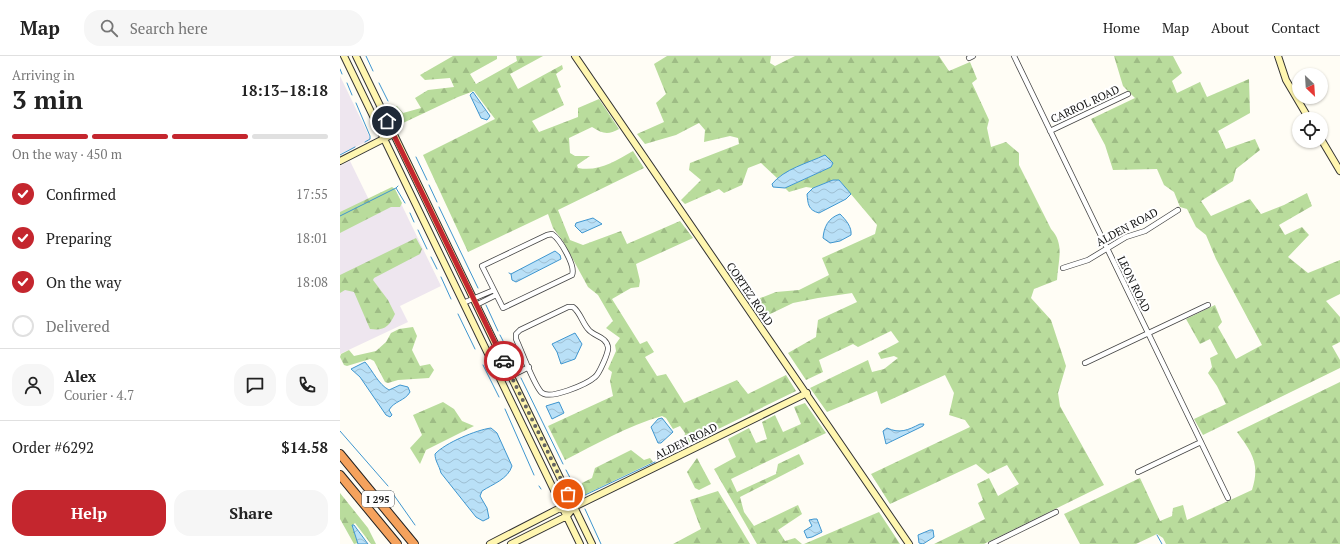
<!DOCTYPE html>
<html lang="en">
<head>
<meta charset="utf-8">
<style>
  body { margin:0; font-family:"PT Serif",serif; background:#f6f6f6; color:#222; height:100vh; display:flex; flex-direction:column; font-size:15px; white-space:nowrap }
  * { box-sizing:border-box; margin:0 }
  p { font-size:13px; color:#767676 }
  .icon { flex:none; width:22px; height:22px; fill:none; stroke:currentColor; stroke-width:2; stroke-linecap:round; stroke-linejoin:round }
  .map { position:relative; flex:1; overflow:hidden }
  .side { display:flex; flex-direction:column; background:#fff; width:340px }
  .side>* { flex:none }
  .needle { width:26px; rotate:155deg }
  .fabs { position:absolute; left:952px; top:12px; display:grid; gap:8px }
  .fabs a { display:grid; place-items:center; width:36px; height:36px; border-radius:50%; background:#fff; box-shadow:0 1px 3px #0004; font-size:20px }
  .pin { position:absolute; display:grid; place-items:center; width:34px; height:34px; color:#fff; margin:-17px; border:2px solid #fff; border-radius:50%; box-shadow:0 1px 4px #0007 }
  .courier { position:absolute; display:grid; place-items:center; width:40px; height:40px; margin:-20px; border:3px solid #c4262e; border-radius:50%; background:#fff; color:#222; box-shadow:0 1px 5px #0007 }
  .overview em { font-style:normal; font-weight:600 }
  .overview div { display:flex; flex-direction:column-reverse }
  .overview { display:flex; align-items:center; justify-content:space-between; height:68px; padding:0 12px }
  h1 { font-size:26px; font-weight:600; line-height:30px }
  .bar { display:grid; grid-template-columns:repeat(4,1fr); gap:6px 4px; align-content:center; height:48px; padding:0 12px }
  .bar i { height:5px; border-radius:3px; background:#e0e0e0 }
  .bar .on { background:#c4262e }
  .bar p { grid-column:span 4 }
  .line { display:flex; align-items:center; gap:10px; padding:0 12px; border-top:1px solid #e0e0e0 }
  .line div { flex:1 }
  .round { display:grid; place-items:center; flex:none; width:42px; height:42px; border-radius:16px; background:#f6f6f6 }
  ol { padding:0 12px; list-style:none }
  li { display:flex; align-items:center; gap:12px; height:44px }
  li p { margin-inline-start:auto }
  li .icon { padding:4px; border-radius:50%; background:#c4262e; color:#fff; stroke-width:4 }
  li:last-child { color:#767676 }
  li i { width:22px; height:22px; border:2px solid #e0e0e0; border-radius:50% }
  .action { display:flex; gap:8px; margin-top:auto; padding:8px 12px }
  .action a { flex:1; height:46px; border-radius:16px; background:#c4262e; color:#fff; font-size:16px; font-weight:600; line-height:46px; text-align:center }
  .action a+a { background:#f6f6f6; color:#222 }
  header { display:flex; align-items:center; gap:24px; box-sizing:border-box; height:56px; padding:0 20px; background:#fff; border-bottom:1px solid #e0e0e0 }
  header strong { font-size:19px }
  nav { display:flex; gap:22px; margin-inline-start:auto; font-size:14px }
  .search { width:280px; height:36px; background:#f6f6f6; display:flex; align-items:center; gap:10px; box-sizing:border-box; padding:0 14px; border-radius:16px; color:#767676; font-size:15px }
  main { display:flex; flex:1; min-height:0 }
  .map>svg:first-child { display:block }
  .industrial { fill:#eee6ef }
  .forest { fill:url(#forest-firs) }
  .water { fill:url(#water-waves); stroke:#3f96cf }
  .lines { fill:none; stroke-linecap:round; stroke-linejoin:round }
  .stream { stroke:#3f96cf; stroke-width:1 }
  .street-casing { stroke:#444; stroke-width:6 }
  .secondary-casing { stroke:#333; stroke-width:8 }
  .highway-casing { stroke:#222; stroke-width:10 }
  .street { stroke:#fff; stroke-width:4.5 }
  .secondary { stroke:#fff6b0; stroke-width:6 }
  .highway { stroke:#f5a25d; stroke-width:8 }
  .done { stroke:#646461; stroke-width:4; stroke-dasharray:0 7.2 }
  .route { stroke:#c4262e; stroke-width:5 }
  .labels { text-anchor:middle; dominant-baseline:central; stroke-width:4; stroke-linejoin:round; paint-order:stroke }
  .shield { fill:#fff; stroke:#585858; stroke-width:1 }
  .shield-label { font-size:10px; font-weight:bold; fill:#111 }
  .street-label { font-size:11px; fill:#111; stroke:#fff }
</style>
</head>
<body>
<header>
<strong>Map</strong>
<div class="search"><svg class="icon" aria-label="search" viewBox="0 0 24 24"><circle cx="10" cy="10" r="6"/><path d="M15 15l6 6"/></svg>Search here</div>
<nav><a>Home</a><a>Map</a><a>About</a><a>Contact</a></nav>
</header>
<main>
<section class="side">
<div class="overview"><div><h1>3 min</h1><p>Arriving in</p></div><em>18:13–18:18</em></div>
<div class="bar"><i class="on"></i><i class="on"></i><i class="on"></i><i></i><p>On the way · 450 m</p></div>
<ol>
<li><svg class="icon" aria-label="check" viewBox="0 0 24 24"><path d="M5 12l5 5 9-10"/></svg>Confirmed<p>17:55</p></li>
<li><svg class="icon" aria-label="check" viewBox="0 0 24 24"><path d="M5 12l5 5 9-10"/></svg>Preparing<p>18:01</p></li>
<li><svg class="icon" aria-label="check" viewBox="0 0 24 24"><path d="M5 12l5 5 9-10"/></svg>On the way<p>18:08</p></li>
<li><i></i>Delivered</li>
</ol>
<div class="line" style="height:72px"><a class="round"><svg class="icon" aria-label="person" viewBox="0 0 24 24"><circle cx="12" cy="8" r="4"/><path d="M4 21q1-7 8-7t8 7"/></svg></a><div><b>Alex</b><p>Courier · 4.7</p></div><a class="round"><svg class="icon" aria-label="chat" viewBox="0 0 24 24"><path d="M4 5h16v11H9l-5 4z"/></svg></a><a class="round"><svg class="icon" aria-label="phone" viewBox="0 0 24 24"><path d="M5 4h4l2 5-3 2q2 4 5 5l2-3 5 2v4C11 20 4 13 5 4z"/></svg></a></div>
<div class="line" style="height:52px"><div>Order #6292</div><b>$14.58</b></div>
<div class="action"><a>Help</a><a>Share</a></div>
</section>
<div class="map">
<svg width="1000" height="488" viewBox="0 0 1000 488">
  <defs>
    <pattern id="forest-firs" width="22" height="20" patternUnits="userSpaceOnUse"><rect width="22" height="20" fill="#b9dc9c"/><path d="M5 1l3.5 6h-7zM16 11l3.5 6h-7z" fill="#9ebc85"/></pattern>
    <pattern id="water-waves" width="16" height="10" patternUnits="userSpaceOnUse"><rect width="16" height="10" fill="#b9e0f7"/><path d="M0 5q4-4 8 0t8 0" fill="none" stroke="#9ebfd3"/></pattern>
  </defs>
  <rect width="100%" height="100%" fill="#fffdf5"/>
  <!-- industrial -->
  <path class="industrial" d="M0,20L31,84L0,98Z
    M10,105L29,144L54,133L101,230L60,250L68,266L0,298V110Z"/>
  <!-- forest -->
  <path class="forest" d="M113,0H157V3L130,18L136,28L177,5L176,0H203L170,18L178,33L222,9L223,13L216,18L221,31L217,33L224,49L192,65L199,76L238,61V52L259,43L279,73C268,79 263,78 252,71L229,82L230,97L235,100H250L237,109L238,112C259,116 275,105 293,95L304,112L218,154L230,184L243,189L281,175L287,188L340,165L353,182L296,208L300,225L299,231L291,232L272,243L300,288L307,285L314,296L305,301L317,320L326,318L344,347L397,324L408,338L446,319L456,335L323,400L321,399L323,394L344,383L345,377L340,370L333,373L326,362L322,360C288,370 256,388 225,404L208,370L273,340L270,325L272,316L268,313L276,295L275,289L280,282L266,272L273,265L258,239L248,231L223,185L213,172L208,158L128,196L83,99L155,63L134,35L118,41L63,67L55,51L57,50L63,57L81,52L75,42L88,34L114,31L110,22L85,24L80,19Z
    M327,0H431L430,7L435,10L455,0H599L609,15L630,6L637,23L632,27L649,64L647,72L651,91L666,86L679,97V109L711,173C725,188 718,205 717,224L694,233L691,242L711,264L726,310L718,337L720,350L764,429L644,488H594L645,463L638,447L643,444L637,428L649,422L658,440L679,428L667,409L648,418L636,408L550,448L531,418L630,371L625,364L609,359L614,337L605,319L541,348L537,335L487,356L470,332L528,304L532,316L544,313L558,302L554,300L541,303L538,297L559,286L551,275L518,291L513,288L479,304L483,316L466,324L448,297L476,281L478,264L517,246L512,237L478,242L453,247L422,262L410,246L436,236L459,234L489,219L482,202L535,178L537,169L499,124H493L473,132L466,131L449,136L445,132L491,111L445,117L437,122L421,107L408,112L402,129L384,137L379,133L345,148L341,144L361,124L349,114L350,107L399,88L398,82L390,80L364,86L365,74L359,67L336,79L305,88L297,78L324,66L316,47L326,38L314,8Z
    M774,0H833L842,17L832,25L837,37L860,26L867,41L909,23L910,57L878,75L886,93L915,83L920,94L896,113L893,125L861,145L871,160L910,143L921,158L944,149L967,137L972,150L939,169L945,179L962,171L969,179L948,201L968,217L1000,204V238L986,245L1000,261V286L992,290L1000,304V312L863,379L854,363L886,348L877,330L868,317L872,311L870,302L878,298L870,283L860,288L846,263L875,249L882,266L878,271L896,303L922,289L876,203L866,179L856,171L847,153L840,151L834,136L824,129L817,113L773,114L765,89L751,63L795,42L783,30Z
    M52,131L55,133L62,147L60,151H51L0,177V156Z
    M76,182L82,193L80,198L34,222L33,224L48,244L55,258C49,271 44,275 30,273L14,236L5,234L0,237V219Z
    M73,271L77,280L72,294L80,310L90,308L94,314L89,322L58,324L48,327L45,326L34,305L30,303L7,310L4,309L0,301L1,298L9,294L14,300L36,295L46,286L51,277L59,273Z
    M1000,326V488H826L823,482L817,478L796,488H740L724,458L800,422L820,465L832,460L833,452L843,449L847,464L912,434C920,408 913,398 897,376Z
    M103,346L114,353L122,365L134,370L86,394L80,408L70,392L82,379L73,359Z
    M465,347L486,377L391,423L397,436L436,418L438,408L459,398L464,408L400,441L404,456L414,470L458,449L462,458L438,474L445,485L455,482L462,488H417L374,413L396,401L388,383L409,372L416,387L427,383L422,366L435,359L443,376L461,368L454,351Z
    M291,394L304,404L310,402L313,406L246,438H243L242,427L252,422L255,412Z
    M357,402L371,428L359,434L355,432L347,416Z
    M378,435L410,488H333L361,473L350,444Z
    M0,437L28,472L36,488H31L15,467L12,470L18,487L14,488L0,463Z
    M539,456L560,488H464Z"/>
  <!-- water -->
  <path class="water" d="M133,36L150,60L147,64L141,62L130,39Z
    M485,99L493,107L491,111L445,132L433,131L432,128C444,113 468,107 485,99Z
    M493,124H499L511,138L506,143L479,157C468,154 468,148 467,138L473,132Z
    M500,158C506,164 512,171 511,179L500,185L490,187L483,182C484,171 488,162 500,158Z
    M253,162L262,168L242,177L235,170L236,167Z
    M215,195L220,199L221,203L176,226L172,224L171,218Z
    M235,277L242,288L235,303L221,308L217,296L212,288Z
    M25,306C33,315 38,328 49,334L60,329L68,331L70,336C65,345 54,345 49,354L52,359L50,361L46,359L20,321L11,313Z
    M219,346L224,357L212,363L206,350Z
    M322,362L333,376L321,387H318L311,371L318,363Z
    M580,368H584L583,370L546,388L543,375L547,372C560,378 568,374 580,368Z
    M151,372L157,377L172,410C168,423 153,428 142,435L140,440L147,452L149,462L143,465L136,461L101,417C99,409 95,405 95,398C105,387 136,374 151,372Z
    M474,463H477L482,476L472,481L467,482L464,475L472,470L469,464Z
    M12,469H14L28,488H18Z
    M590,474H593L594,481L583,488L579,487L578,479Z"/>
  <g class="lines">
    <!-- stream -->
    <path class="stream" d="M26,0L33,15
      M0,13L2,18
      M7,27L12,39
      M39,27L48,45
      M16,47L30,80V83L25,86
      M50,50L58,65
      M0,99L15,91
      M76,101L87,124
      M89,129L97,146
      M58,130L56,132L65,147
      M99,151L138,232
      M70,157L74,166
      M0,160L56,132
      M78,174L87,193
      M91,201L97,213
      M169,217L171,218
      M101,221L111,243
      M146,249L158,275
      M118,258L135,293
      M160,279L176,310
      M143,309L159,341
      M181,322L223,408
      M165,353L194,419
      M0,375L48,430
      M226,414L240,441
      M199,430L201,433
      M51,435L75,469
      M240,440H243L315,406
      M245,453L261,488
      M817,479L822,488"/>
    <!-- street casing -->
    <g class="street-casing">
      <path id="street" d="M674,0L888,442
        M629,2L633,0
        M710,75L788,38
        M212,178C220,183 236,210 232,219L163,252L142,210L207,179Z
        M723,212L748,204L786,181L805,175L838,154
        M123,247L154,234
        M136,249L156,239
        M228,251H233C240,256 242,266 248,273C254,281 266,280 268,291C269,296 259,318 255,321C247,328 209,345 201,336C193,327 182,296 176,283V278L180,274Z
        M745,307L868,249
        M171,320L189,311
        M798,416L861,386
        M651,488L716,456"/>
    </g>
    <!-- secondary casing -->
    <g class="secondary-casing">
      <path id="secondary" d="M4,0L240,488
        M16,0L252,488
        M235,0L569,488
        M938,0L946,24L969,63
        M981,83L1000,115
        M0,105L53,78
        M150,488L222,451H234
        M171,488L227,460L234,451L467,337"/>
    </g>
    <!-- highway casing -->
    <g class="highway-casing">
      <path id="highway" d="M0,398L74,488
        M0,419L57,488"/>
    </g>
    <!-- street -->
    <use href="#street" class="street"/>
    <!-- secondary -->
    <use href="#secondary" class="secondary"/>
    <!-- highway -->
    <use href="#highway" class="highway"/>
  </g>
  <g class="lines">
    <!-- done -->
    <path class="done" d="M164,305L228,438"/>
    <!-- route -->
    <path class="route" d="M47,65L164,305"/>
  </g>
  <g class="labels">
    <!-- shield labels -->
    <rect class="shield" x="22" y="435" width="32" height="16" rx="3"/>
    <g class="shield-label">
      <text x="38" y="443">I 295</text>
    </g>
    <!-- street labels -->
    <g class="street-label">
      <text transform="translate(745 48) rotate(-25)">CARROL ROAD</text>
      <text transform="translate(787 171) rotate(-28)">ALDEN ROAD</text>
      <text transform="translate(794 228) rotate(64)">LEON ROAD</text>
      <text transform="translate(410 238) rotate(56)">CORTEZ ROAD</text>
      <text transform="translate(346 385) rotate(-26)">ALDEN ROAD</text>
    </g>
  </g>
</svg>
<div class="fabs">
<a><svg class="needle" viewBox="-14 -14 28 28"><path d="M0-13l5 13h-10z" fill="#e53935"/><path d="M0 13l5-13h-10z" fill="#767676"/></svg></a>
<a><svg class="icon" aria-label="locate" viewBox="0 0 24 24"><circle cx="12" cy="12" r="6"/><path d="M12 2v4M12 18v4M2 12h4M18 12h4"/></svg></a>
</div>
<div class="pin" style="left:228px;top:438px;background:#ea580c"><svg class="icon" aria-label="bag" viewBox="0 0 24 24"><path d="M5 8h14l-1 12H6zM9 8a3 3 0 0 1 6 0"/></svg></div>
<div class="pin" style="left:47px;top:65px;background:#1f2937"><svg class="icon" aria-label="home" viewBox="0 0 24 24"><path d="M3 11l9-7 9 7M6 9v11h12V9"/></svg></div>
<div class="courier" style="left:164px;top:305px"><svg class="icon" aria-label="car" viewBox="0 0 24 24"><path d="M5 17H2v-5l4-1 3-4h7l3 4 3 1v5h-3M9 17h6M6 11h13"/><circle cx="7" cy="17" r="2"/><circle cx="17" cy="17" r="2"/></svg></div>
</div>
</main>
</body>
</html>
